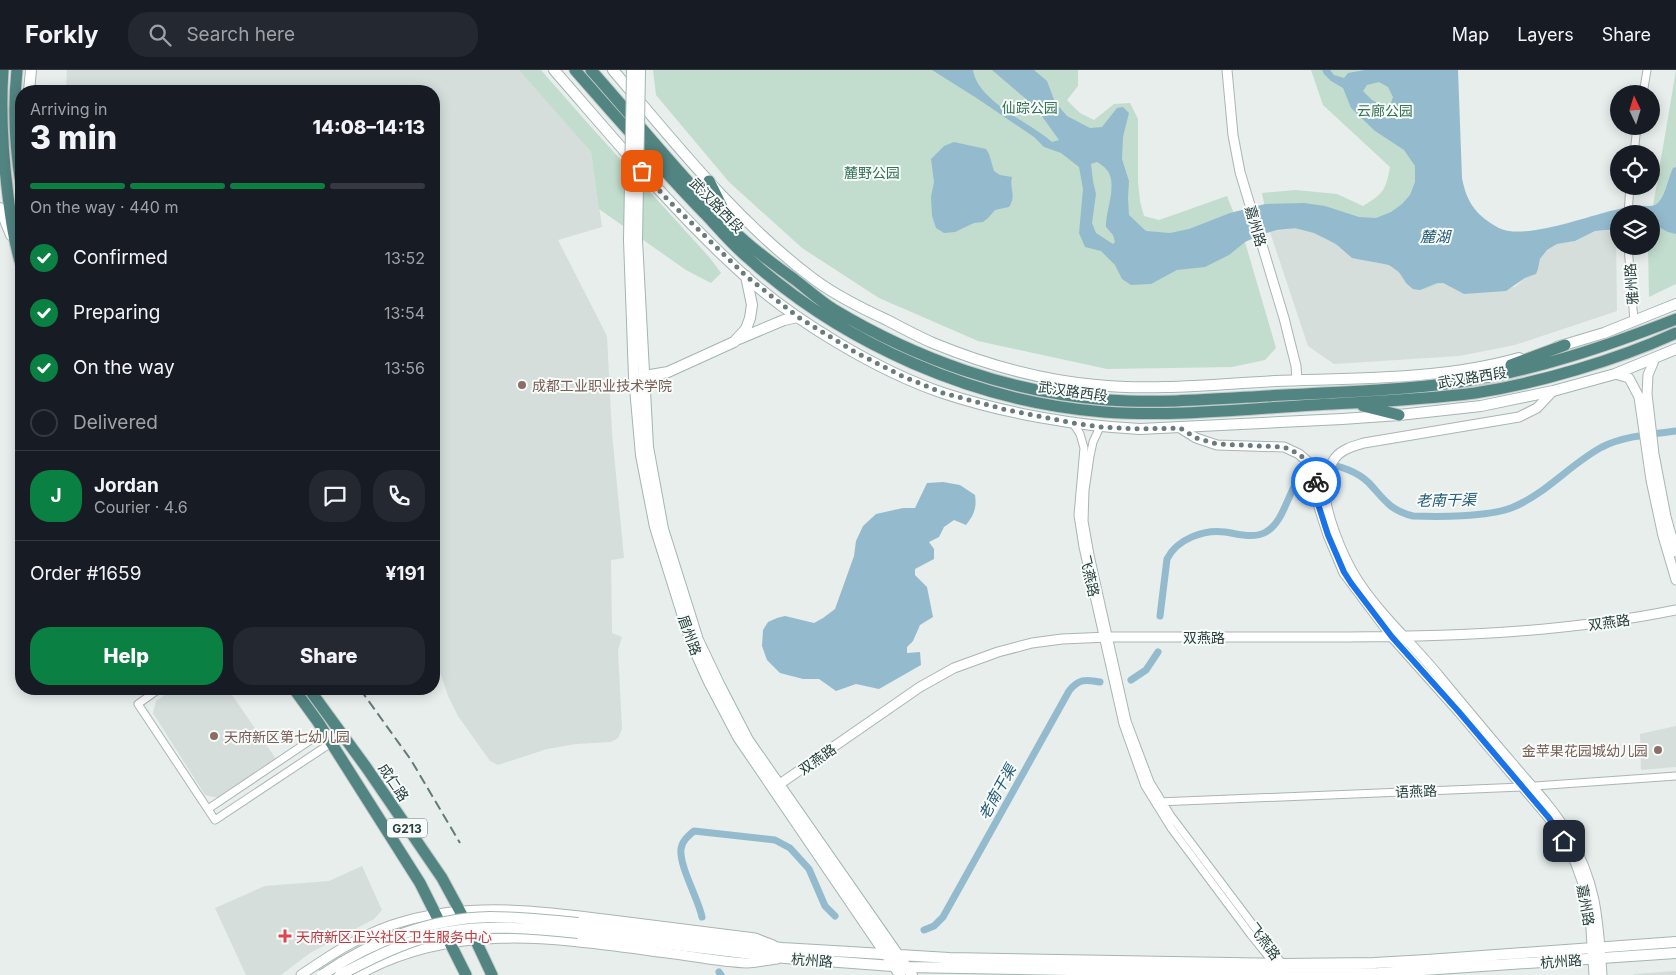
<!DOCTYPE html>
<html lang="en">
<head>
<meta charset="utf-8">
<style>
  body { margin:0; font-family:Inter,"Noto Sans SC",sans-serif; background:#242831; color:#f1f3f6; height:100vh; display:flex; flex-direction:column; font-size:19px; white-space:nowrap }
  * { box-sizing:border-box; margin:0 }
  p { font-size:16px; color:#9ea1a6 }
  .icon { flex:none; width:28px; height:28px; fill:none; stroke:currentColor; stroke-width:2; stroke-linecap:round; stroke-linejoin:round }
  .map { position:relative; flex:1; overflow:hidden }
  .drawer { position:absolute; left:15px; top:15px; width:425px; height:610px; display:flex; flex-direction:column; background:#171b24; border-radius:20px; box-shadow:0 2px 12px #0003 }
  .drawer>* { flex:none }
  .needle { width:32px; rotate:356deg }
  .fabs { position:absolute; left:1610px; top:15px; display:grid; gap:10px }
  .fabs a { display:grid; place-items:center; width:50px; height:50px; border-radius:50%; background:#171b24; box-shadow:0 2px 12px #0003; font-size:25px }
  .pin { position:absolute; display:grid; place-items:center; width:42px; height:42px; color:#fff; margin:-21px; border-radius:10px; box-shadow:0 2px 8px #0006 }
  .courier { position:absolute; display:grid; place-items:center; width:50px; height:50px; margin:-25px; border:4px solid #1a73e8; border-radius:50%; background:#fff; color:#222; box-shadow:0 1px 6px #0007 }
  .summary em { font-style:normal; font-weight:800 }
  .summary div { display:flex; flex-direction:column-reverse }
  .summary { display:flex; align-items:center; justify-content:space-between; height:85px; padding:0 15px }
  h1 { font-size:32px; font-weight:800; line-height:38px }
  .bar { display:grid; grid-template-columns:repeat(4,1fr); gap:8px 5px; align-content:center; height:60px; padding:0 15px }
  .bar i { height:6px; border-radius:4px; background:#363941 }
  .bar .active { background:#0b8043 }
  .bar p { grid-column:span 4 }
  .line { display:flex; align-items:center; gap:12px; padding:0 15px; border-top:1px solid #363941 }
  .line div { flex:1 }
  .round { display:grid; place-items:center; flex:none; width:52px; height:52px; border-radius:20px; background:#242831 }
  ol { padding:0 15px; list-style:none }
  li { display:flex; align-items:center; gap:15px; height:55px }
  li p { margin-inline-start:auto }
  li .icon { padding:5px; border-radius:50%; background:#0b8043; color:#fff; stroke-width:4 }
  li:last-child { color:#9ea1a6 }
  li i { width:28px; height:28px; border:2px solid #363941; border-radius:50% }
  .action { display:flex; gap:10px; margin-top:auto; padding:10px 15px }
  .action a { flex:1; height:58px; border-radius:20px; background:#0b8043; color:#fff; font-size:20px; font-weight:800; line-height:58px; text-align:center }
  .action a+a { background:#242831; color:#f1f3f6 }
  header { display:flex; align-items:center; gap:30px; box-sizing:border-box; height:70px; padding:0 25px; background:#171b24; border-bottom:1px solid #363941 }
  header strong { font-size:24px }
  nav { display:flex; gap:28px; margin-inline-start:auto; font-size:18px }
  .search { width:350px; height:45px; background:#242831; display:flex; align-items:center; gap:12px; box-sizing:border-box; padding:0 18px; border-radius:20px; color:#9ea1a6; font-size:19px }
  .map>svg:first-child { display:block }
  .built { fill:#d5dedb }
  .green { fill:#c2ddce }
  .water { fill:#94bbcd; fill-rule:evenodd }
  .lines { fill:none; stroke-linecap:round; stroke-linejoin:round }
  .canal { stroke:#94bbcd; stroke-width:7 }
  .minor-casing { stroke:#aab6b4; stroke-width:9 }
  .tertiary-casing { stroke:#aab6b4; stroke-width:11 }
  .secondary-casing { stroke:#a3b6b2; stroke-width:12 }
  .trunk-casing { stroke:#c3c9c8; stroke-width:13 }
  .minor { stroke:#fff; stroke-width:7 }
  .tertiary { stroke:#fff; stroke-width:9 }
  .secondary { stroke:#fff; stroke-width:10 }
  .trunk { stroke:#528481; stroke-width:11 }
  .rail { stroke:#627a78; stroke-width:2; stroke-dasharray:10 5; stroke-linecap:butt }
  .secondary-bridge-casing { stroke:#a3b6b2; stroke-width:12; stroke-linecap:butt }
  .secondary-bridge { stroke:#fff; stroke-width:10 }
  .done { stroke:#6a7c7a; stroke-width:5; stroke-dasharray:0 9 }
  .route { stroke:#1a73e8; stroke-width:6 }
  .education-dot { fill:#8d6e63; stroke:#f7fbf9; stroke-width:2 }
  .health-dot { fill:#e0444e; stroke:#f7fbf9; stroke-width:2 }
  .labels { text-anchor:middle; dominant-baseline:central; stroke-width:4; stroke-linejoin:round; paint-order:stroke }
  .shield { fill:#f7fbf9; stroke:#657775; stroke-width:1 }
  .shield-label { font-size:12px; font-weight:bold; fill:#273f3c }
  .park-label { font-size:14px; fill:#347356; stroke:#f7fbf9 }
  .street-label { font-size:14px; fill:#273f3c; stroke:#f7fbf9 }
  .education-label { font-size:14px; fill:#785e54; stroke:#f7fbf9; text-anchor:start }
  .health-label { font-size:14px; fill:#be3a42; stroke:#f7fbf9; text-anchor:start }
  .water-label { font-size:15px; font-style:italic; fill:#255c77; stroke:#f7fbf9 }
</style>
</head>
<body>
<header>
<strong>Forkly</strong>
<div class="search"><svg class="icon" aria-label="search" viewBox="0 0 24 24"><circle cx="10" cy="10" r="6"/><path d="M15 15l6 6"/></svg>Search here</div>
<nav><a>Map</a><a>Layers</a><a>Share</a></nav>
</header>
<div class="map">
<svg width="1676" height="905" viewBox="0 0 1676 905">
  <rect width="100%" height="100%" fill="#e7eeec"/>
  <!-- built -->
  <path class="built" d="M67,0H520L591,82L602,157L558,170L607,266L612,363L624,488L611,490L612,563L622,567L618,580L622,659L618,668L611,672L576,674L547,679L498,695L490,691L458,646L448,626L440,602L434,578V21H66Z
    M1295,158L1314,163L1336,174L1352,188L1389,195L1399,202L1406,213L1420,220L1437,213H1443L1464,224L1515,217L1525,208L1535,204L1538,199L1540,189L1547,180L1557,174L1575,171L1595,161L1616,160L1617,241L1515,275L1459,286L1334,294L1308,276L1270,162Z
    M174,619H228L276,689L219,728L205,725L153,643L156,631Z
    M1676,656V697L1641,700L1640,664Z
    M362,796L382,840L374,849L310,883L281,905H246L215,838L265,816L329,811Z
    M1676,901V905H1633L1634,904Z"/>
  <!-- green -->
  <path class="green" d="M519,0H541L592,58L710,188L721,203L711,213L686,200L599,139L591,82Z
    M653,0H1078V16L1067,30L1080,43L1094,50L1114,34L1130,33L1138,49V111L1140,131L1144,146L1159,150L1227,126L1245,172L1276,278L1265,290L1232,297L1107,299L978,271L879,228L802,178L729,112L656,25Z
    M1311,0H1426L1443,213C1434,214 1423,223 1413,219C1405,215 1402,203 1392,197C1381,190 1360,192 1351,187C1346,184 1342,178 1336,175C1317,161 1293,155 1270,162L1262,123L1296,120L1337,124L1363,136C1383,124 1386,120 1390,97L1323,35Z
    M1676,0V214L1649,227L1648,176H1651V148Z"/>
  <!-- water -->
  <path class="water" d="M932,0H973C978,32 1030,52 1052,72L1059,70L1041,45L1026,29L992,0H1034L1047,11L1055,32L1067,46L1090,58L1102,57L1117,38L1123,37L1129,43L1123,67L1122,89L1129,111L1128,128L1129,145L1146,161L1170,163L1189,159L1230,143L1265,134L1304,133L1325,136L1359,147L1376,148L1391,142L1402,134L1410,125L1415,112V96L1404,80L1375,61L1351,38L1343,18L1331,11L1324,4L1322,0H1330L1334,5L1344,8L1348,3L1365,0H1458L1462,108C1466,128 1472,140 1489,152C1495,156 1501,160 1509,161C1535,165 1584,148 1610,141C1617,140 1625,137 1632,136C1639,135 1649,137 1655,135C1665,130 1668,108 1673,98L1676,97V164L1668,162L1651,153V144H1619V159L1595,161L1575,171L1557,174L1547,180L1540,189L1538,199L1536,204L1525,208L1506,221L1464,224L1443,213H1437L1420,220L1413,219L1406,213L1399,202L1389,195L1352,188L1336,174L1314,163L1295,158L1277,160L1263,164L1245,172L1229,185L1205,197L1177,200L1151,214L1131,215L1122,209L1115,195L1101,181L1085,177L1079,163L1083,119L1079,97L1061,83L1044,77L1034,67L978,29ZM1379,12L1388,17L1393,27L1390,36L1387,38L1372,30L1363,21L1367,15ZM1097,92C1100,94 1104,96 1106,99C1119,113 1105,141 1106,157L1113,165L1115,172L1113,174L1096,163L1092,153L1096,124L1093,111L1091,94Z
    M954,72L986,79L989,84L994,101L1000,105L1012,107C1009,120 1017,124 1009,137L995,140L988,148L983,152L974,153L955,162L944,163L936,158L932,146L931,127L934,112L931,89L944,76Z
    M943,412L960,415L975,425C977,438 974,445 966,455L954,450L944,457L939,467L929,472L934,479V489L915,499V505L927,517L933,547L920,555L913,571L907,577V583L920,582L921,595L879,619L856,614L836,621L819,609H803L780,603L767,590L762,576L763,560L768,552L777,548L785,546L814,553L823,548L835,539L854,486L856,471L863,456L876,444L903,438H915L927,413Z"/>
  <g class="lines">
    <!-- canal -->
    <path class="canal" d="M1160,546L1167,489C1177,469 1204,459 1225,462C1239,464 1253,469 1266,462C1292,447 1289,392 1324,394C1339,395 1358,402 1369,413C1384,429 1389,440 1413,446C1438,447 1487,447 1511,438C1545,425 1570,394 1602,377C1624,366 1652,364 1676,361
      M1131,610L1146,600L1158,582
      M702,847C698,828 679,796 681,779C682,771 688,766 694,761L775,770L790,778L809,799L825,836L835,846
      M924,860L934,856L943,847L1069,621C1078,609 1086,609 1100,612
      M719,902L721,905"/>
    <!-- minor casing -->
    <g class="minor-casing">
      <path id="minor" d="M1643,24L1647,0
        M1634,84L1637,56
        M1628,144L1630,116
        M1628,176L1634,251
        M1073,353L1080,364L1084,378L1078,445L1083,477L1123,654L1145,716L1171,758L1251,865L1276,896
        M1100,357L1093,372L1090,386L1085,420L1084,451L1090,485L1127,651L1150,712L1171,746L1284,896
        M159,619L138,634L215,750L331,673
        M1158,732L1522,717L1676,706
        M208,739L324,661"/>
    </g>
    <!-- tertiary casing -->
    <g class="tertiary-casing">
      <path id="tertiary" d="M1227,0L1233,65L1240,102L1284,248L1296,296L1297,310
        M1655,288L1648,305L1647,324L1654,384L1666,447L1676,482
        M1615,304L1629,308L1639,327L1651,410L1663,466L1676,510
        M1553,321L1537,338L1519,347L1364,373C1354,376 1342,379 1335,388C1331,394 1326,402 1325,409C1321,437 1343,488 1358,511C1381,546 1413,574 1439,606C1463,635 1487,664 1512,693C1531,716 1553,738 1568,764C1597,814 1598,849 1602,905
        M1180,358L1196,368L1217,375L1284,377L1299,384L1307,391L1317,415L1319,437L1328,465L1344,503L1392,567L1459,642L1549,748L1569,779L1576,794L1587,825L1590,844L1594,905
        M774,718L920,617L954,598L998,582L1032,573L1062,569L1109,567C1179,567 1250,567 1321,567C1440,567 1559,564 1676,540
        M301,905C333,883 367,861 405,851C473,832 543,841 612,850C660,856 708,862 755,868L773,875
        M358,905C456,850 561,869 667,883C693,886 720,892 747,893C756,893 767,890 777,889"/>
    </g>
    <!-- secondary casing -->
    <g class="secondary-casing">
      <path id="secondary" d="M554,0C616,71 675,143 745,206C795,251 878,301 943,323C1004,343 1076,356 1140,359L1342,349L1399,345L1481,336L1553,321L1615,304L1676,279
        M613,0C676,74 737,152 815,210C837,226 863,239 887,250C902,258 917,266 933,273C984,294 1040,310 1096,315C1154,321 1217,314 1275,311C1356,308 1441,310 1519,288
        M29,21L31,0
        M0,138L11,165
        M629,170L634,307L641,385L655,457L691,572L709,612L738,667L900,905
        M637,170L648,377L663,459L698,570L719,614L748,670L912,905
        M739,269L784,250L798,247
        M1557,277L1604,263L1676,234
        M639,307L668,302L734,272L746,259L750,248L752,235L746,206
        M578,853L782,878L850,882L949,888L1282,894L1374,893L1427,890L1676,872
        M578,863L785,888L906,897L1288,904L1379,903L1676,883"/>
    </g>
    <!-- trunk casing -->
    <g class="trunk-casing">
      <path id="trunk" d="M3,0C0,42 3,85 8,126C11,149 14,172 21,194
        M17,0C13,37 15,77 21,114
        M575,0C619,50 662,100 708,147C721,161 733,175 747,187C843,274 975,332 1104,342C1174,347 1244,339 1314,335C1368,332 1422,330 1475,323C1539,313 1617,290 1676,263
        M591,0C638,53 683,109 733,160C751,178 773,194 794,209C807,219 819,230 833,239C916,289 1011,323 1108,330C1166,334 1226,328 1284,325C1343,322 1402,320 1460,312C1534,301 1607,276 1676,249
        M709,111L728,149
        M1511,295L1565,275
        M1363,336L1399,345
        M294,619L318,652L420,813L466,905
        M309,619L366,697L442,808L475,869L492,905"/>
    </g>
    <!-- minor -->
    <use href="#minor" class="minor"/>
    <!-- tertiary -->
    <use href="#tertiary" class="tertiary"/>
    <!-- secondary -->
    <use href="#secondary" class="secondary"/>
    <!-- trunk -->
    <use href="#trunk" class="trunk"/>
    <!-- rail -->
    <path class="rail" d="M360,619L411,690L460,773"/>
    <!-- secondary-bridge casing -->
    <g class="secondary-bridge-casing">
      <path id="secondary-bridge" d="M629,170L632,0
        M637,170L640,0
        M322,905C370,872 431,848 490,847C520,847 549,850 578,853
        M340,905C374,887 410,869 447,862C491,854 534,859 578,863"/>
    </g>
    <!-- secondary-bridge -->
    <use href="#secondary-bridge" class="secondary-bridge"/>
  </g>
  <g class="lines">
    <!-- done -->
    <path class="done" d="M642,101L667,129L746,206L798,247L855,282L902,306L943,323L1007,340L1073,353L1100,357L1140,359L1180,358L1196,368L1217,374L1284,377L1299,384L1307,391L1316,412"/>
    <!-- route -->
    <path class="route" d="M1316,412L1319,437L1328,465L1344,502L1351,513L1392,567L1459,642L1549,748L1564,771"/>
  </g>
  <!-- markers -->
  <g class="education-dot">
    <circle cx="522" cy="315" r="5"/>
    <circle cx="214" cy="666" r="5"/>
    <circle cx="1658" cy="680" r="5"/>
  </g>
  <path class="health-dot" d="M282.5 858.5h5v5h5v5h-5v5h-5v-5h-5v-5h5z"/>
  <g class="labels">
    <!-- shield labels -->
    <rect class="shield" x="387" y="748.5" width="40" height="19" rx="4"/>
    <g class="shield-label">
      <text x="407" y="758">G213</text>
    </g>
    <!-- park labels -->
    <g class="park-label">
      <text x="1030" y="37">仙踪公园</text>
      <text x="1385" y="40">云廊公园</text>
      <text x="872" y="102">麓野公园</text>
    </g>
    <!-- street labels -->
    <g class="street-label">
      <text transform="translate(717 135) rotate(46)">武汉路西段</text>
      <text transform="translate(1256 156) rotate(74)">嘉州路</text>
      <text transform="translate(1631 214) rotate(-94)">雅州路</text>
      <text transform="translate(1472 307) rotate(-9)">武汉路西段</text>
      <text transform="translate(1073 321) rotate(8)">武汉路西段</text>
      <text transform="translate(1090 506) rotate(77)">飞燕路</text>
      <text transform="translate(1609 552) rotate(-8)">双燕路</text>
      <text transform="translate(690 565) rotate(70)">眉州路</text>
      <text x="1204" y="567">双燕路</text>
      <text transform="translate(817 689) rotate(-35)">双燕路</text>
      <text transform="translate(394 712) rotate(56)">成仁路</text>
      <text transform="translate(1416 721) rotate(-2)">语燕路</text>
      <text transform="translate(1586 835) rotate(80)">嘉州路</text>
      <text transform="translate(1265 871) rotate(53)">飞燕路</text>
      <text transform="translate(812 890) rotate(4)">杭州路</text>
      <text transform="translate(1561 891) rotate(-4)">杭州路</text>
    </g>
    <!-- education labels -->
    <g class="education-label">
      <text x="532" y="315">成都工业职业技术学院</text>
      <text x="224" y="666">天府新区第七幼儿园</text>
      <text x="1648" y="680" text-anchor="end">金苹果花园城幼儿园</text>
    </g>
    <!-- health labels -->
    <g class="health-label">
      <text x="296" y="866">天府新区正兴社区卫生服务中心</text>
    </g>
    <!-- water labels -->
    <g class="water-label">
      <text x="1435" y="166">麓湖</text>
      <text transform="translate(1446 430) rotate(-1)">老南干渠</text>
      <text transform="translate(997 722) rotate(-61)">老南干渠</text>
    </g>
  </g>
</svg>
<div class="fabs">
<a><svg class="needle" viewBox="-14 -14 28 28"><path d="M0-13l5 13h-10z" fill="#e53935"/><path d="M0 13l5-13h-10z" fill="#9ea1a6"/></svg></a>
<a><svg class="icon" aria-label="locate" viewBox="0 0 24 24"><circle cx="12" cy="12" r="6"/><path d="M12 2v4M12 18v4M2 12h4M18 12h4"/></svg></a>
<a><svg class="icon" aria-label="layers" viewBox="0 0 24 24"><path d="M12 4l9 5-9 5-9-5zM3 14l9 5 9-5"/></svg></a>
</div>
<div class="pin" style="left:642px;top:101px;background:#ea580c"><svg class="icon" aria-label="bag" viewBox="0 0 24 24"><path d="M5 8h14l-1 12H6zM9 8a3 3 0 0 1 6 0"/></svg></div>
<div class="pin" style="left:1564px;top:771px;background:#1f2937"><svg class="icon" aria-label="home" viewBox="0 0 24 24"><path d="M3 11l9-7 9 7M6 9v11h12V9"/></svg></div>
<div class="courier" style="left:1316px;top:412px"><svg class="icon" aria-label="bike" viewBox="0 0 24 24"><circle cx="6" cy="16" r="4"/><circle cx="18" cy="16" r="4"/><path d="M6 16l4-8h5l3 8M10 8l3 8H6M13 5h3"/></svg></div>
<section class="drawer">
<div class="summary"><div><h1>3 min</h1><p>Arriving in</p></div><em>14:08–14:13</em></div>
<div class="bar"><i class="active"></i><i class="active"></i><i class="active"></i><i></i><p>On the way · 440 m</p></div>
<ol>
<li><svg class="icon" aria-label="check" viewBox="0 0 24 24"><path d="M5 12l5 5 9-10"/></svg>Confirmed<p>13:52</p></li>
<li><svg class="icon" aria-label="check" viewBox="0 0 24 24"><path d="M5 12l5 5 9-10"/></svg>Preparing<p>13:54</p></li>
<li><svg class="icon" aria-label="check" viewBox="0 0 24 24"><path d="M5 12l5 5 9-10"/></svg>On the way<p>13:56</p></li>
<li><i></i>Delivered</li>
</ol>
<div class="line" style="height:90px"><b class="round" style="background:#0b8043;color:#fff">J</b><div><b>Jordan</b><p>Courier · 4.6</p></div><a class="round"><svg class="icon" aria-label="chat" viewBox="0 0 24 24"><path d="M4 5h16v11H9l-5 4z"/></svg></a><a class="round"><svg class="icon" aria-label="phone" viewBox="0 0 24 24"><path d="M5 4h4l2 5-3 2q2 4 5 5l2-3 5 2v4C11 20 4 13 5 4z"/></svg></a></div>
<div class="line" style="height:65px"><div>Order #1659</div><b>¥191</b></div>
<div class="action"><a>Help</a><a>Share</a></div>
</section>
</div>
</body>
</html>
